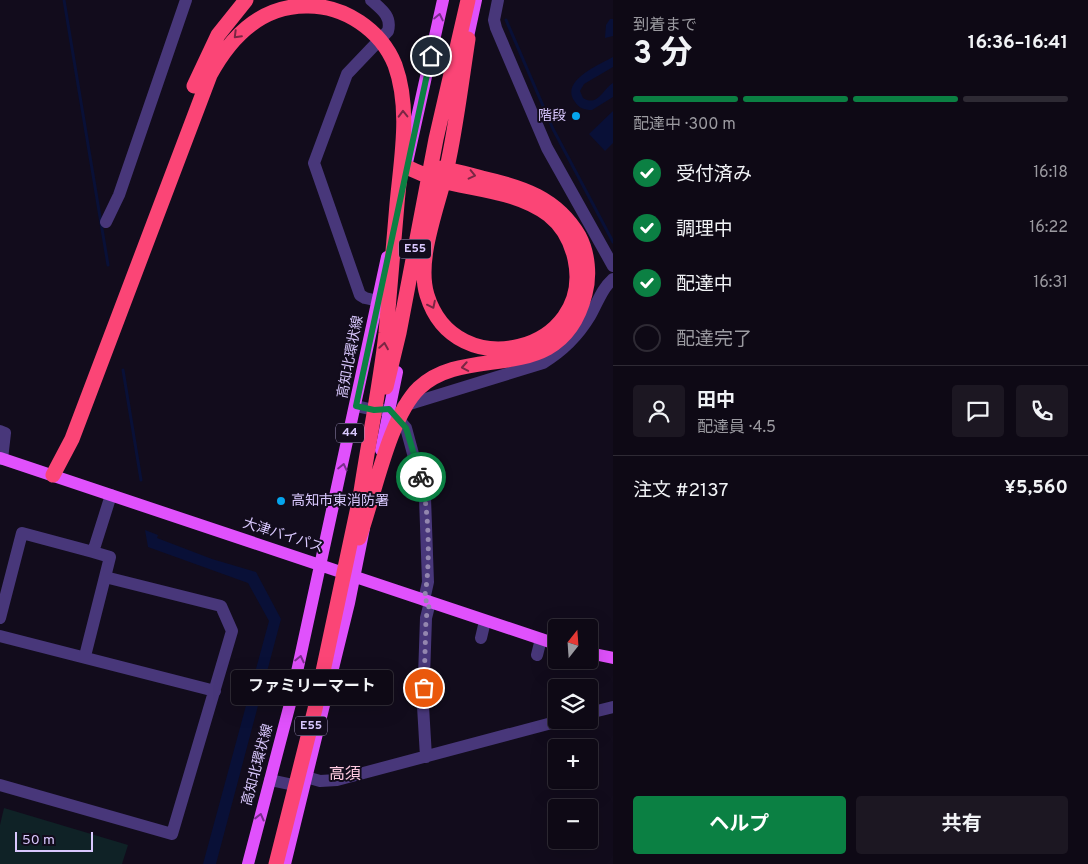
<!DOCTYPE html>
<html lang="ja">
<head>
<meta charset="utf-8">
<style>
  body { margin:0; font-family:Overpass,"Noto Sans JP",sans-serif; background:#1c1722; color:#f1f3f6; height:100vh; display:flex; flex-direction:column; font-size:19px; white-space:nowrap }
  * { box-sizing:border-box; margin:0 }
  p { font-size:16px; color:#9b9aa0 }
  .icon { flex:none; width:28px; height:28px; fill:none; stroke:currentColor; stroke-width:2; stroke-linecap:round; stroke-linejoin:round }
  .map { position:relative; flex:1; overflow:hidden }
  .details { display:flex; flex-direction:column; background:#0e0915; width:475px }
  .details>* { flex:none }
  .needle { width:32px; rotate:17deg }
  .fabs { position:absolute; left:548px; top:619px; display:grid; gap:10px }
  .fabs a { display:grid; place-items:center; width:50px; height:50px; border-radius:5px; background:#0e0915; box-shadow:0 5px 20px #0002,0 0 0 1px #2e2a34; font-size:25px }
  .scale { position:absolute; left:15px; bottom:12px; width:78px; box-sizing:border-box; padding-left:5px; border:2px solid #d9c8fe; border-top:0; font-size:14px; line-height:18px; white-space:nowrap; color:#d9c8fe; -webkit-text-stroke:4px #120c1c; paint-order:stroke }
  .pin { position:absolute; display:grid; place-items:center; width:42px; height:42px; color:#fff; margin:-21px; border:2px solid #fff; border-radius:50%; box-shadow:0 1px 5px #0007 }
  .courier { position:absolute; display:grid; place-items:center; width:50px; height:50px; margin:-25px; border:4px solid #0b8043; border-radius:50%; background:#fff; color:#222; box-shadow:0 1px 6px #0007 }
  .bubble { position:absolute; height:35px; border-radius:5px; background:#0e0915; box-shadow:0 5px 20px #0002,0 0 0 1px #2e2a34; font-size:16px; font-weight:700; line-height:35px; text-align:center }
  .head em { font-style:normal; font-weight:700 }
  .head div { display:flex; flex-direction:column-reverse }
  .head { display:flex; align-items:center; justify-content:space-between; height:85px; padding:0 20px }
  h1 { font-size:32px; font-weight:700; line-height:38px }
  .bar { display:grid; grid-template-columns:repeat(4,1fr); gap:8px 5px; align-content:center; height:60px; padding:0 20px }
  .bar i { height:6px; border-radius:4px; background:#2e2a34 }
  .bar .on { background:#0b8043 }
  .bar p { grid-column:span 4 }
  .line { display:flex; align-items:center; gap:12px; padding:0 20px; border-top:1px solid #2e2a34 }
  .line div { flex:1 }
  .round { display:grid; place-items:center; flex:none; width:52px; height:52px; border-radius:5px; background:#1c1722 }
  ol { padding:0 20px; list-style:none }
  li { display:flex; align-items:center; gap:15px; height:55px }
  li p { margin-inline-start:auto }
  li .icon { padding:5px; border-radius:50%; background:#0b8043; color:#fff; stroke-width:4 }
  li:last-child { color:#9b9aa0 }
  li i { width:28px; height:28px; border:2px solid #2e2a34; border-radius:50% }
  .action { display:flex; gap:10px; margin-top:auto; padding:10px 20px }
  .action a { flex:1; height:58px; border-radius:5px; background:#0b8043; color:#fff; font-size:20px; font-weight:700; line-height:58px; text-align:center }
  .action a+a { background:#1c1722; color:#f1f3f6 }
  main { display:flex; flex:1; min-height:0 }
  .map>svg:first-child { display:block }
  .green { fill:#0f2226 }
  .water { fill:#091037 }
  .lines { fill:none; stroke-linecap:round; stroke-linejoin:round }
  .stream { stroke:#091037; stroke-width:3 }
  .minor { stroke:#48377a; stroke-width:12 }
  .major { stroke:#e051fc; stroke-width:12 }
  .highway { stroke:#fb4576; stroke-width:15 }
  .oneway { stroke:#792e8c }
  .oneway2 { stroke:#7b2644 }
  .done { stroke:#9386af; stroke-width:5; stroke-dasharray:0 9 }
  .route { stroke:#0b8043; stroke-width:6 }
  .poi-dot { fill:#05a5ed; stroke:#120c1c; stroke-width:2 }
  .labels { text-anchor:middle; dominant-baseline:central; stroke-width:4; stroke-linejoin:round; paint-order:stroke }
  .shield { fill:#120c1c; stroke:#9d90ba; stroke-width:1 }
  .shield-label { font-size:12px; font-weight:bold; fill:#d9c8fe }
  .poi-label { font-size:14px; fill:#d9c8fe; stroke:#120c1c; text-anchor:end }
  .street-label { font-size:14px; fill:#d9c8fe; stroke:#120c1c }
  .quarter-label { font-size:16px; fill:#fecae0; stroke:#120c1c }
</style>
</head>
<body>
<main>
<div class="map">
<svg width="613" height="864" viewBox="0 0 613 864">
  <rect width="100%" height="100%" fill="#120c1c"/>
  <!-- green -->
  <path class="green" d="M4,808L128,845L122,864H0V825Z"/>
  <!-- water -->
  <path class="water" d="M610,19H613V36L605,38L606,25Z
    M613,57V67L584,84L580,91L583,98C598,107 602,90 613,83V97L592,110C584,110 579,108 575,102C559,81 599,65 613,57Z
    M613,111V143L605,151L589,134Z
    M145,530L158,535L157,538L212,559L256,572L281,619L216,864H203L269,621L248,583L148,547Z"/>
  <g class="lines">
    <!-- stream -->
    <path class="stream" d="M64,0L108,265
      M506,20L553,129L613,242
      M123,370L141,480"/>
    <!-- minor -->
    <path class="minor" d="M371,0C381,9 392,16 388,31L347,74L314,163L360,295L365,298L388,303
      M498,0L494,20L496,28L547,148L613,266
      M106,222L119,195L186,0
      M356,406L374,410H383
      M403,406L543,363C563,351 578,336 590,316C598,302 601,290 613,279
      M393,413L406,428L425,498L428,582L424,600
      M0,431L5,433L2,459
      M105,577L110,557L93,552L111,495
      M0,618L22,533L93,552
      M0,636L215,691
      M481,638L485,621
      M537,655L541,639
      M589,713L613,707
      M426,757L423,706L426,618L430,602
      M306,777L320,781L337,780L563,720
      M270,780L303,787
      M0,785L172,834L232,631L221,606L105,577L85,656"/>
    <!-- major -->
    <path class="major" d="M466,46L476,0
      M406,167L443,0
      M381,450L397,372
      M0,458L556,644
      M589,653L613,658
      M248,864L290,704L387,257
      M285,864L349,603L364,528"/>
    <!-- highway -->
    <path class="highway" d="M194,86L218,35L246,0
      M406,167C417,171 427,177 438,180C475,190 517,191 549,215C563,226 571,241 575,259C595,352 455,387 427,295C415,256 442,198 449,158C457,119 462,78 468,39
      M386,387L399,333L436,139L468,0
      M53,475L72,439L210,75C230,38 260,6 306,6C344,5 381,30 395,65C411,109 401,159 397,204C393,247 390,290 386,333C380,388 368,443 360,498
      M359,538C374,497 389,417 419,388C468,341 561,390 585,294C590,276 588,253 579,236C557,198 522,187 482,178C467,174 453,170 438,168
      M276,864L315,709L362,488"/>
  </g>
  <!-- one-way arrows -->
  <defs><path id="oneway-chevron" d="M-2-3.5L2.5 0L-2 3.5" fill="none" stroke-width="1.6" stroke-linecap="round" stroke-linejoin="round" transform="scale(1.25)"/></defs>
  <g class="oneway">
    <use href="#oneway-chevron" transform="translate(439 17) rotate(-78)"/>
    <use href="#oneway-chevron" transform="translate(343 467) rotate(-77)"/>
    <use href="#oneway-chevron" transform="translate(300 659) rotate(-77)"/>
    <use href="#oneway-chevron" transform="translate(260 817) rotate(-76)"/>
  </g>
  <g class="oneway2">
    <use href="#oneway-chevron" transform="translate(237 35) rotate(135)"/>
    <use href="#oneway-chevron" transform="translate(403 114) rotate(-91)"/>
    <use href="#oneway-chevron" transform="translate(472 175) rotate(13)"/>
    <use href="#oneway-chevron" transform="translate(432 305) rotate(64)"/>
    <use href="#oneway-chevron" transform="translate(384 346) rotate(-81)"/>
    <use href="#oneway-chevron" transform="translate(465 367) rotate(170)"/>
  </g>
  <g class="lines">
    <!-- done -->
    <path class="done" d="M421,477C429,510 431,567 424,600L430,602L426,618L424,688"/>
    <!-- route -->
    <path class="route" d="M421,477L406,428L389,409L374,410L356,406L431,56"/>
  </g>
  <!-- markers -->
  <g class="poi-dot">
    <circle cx="576" cy="116" r="5"/>
    <circle cx="281" cy="501" r="5"/>
  </g>
  <g class="labels">
    <!-- shield labels -->
    <g class="shield">
      <rect x="399" y="239.5" width="32" height="19" rx="4"/>
      <rect x="336" y="423.5" width="28" height="19" rx="4"/>
      <rect x="295" y="716.5" width="32" height="19" rx="4"/>
    </g>
    <g class="shield-label">
      <text x="415" y="249">E55</text>
      <text x="350" y="433">44</text>
      <text x="311" y="726">E55</text>
    </g>
    <!-- poi labels -->
    <g class="poi-label">
      <text x="566" y="116">階段</text>
      <text x="291" y="501" text-anchor="start">高知市東消防署</text>
    </g>
    <!-- street labels -->
    <g class="street-label">
      <text transform="translate(351 357) rotate(-79)">高知北環状線</text>
      <text transform="translate(283 536) rotate(18)">大津バイパス</text>
      <text transform="translate(258 765) rotate(-75)">高知北環状線</text>
    </g>
    <!-- quarter labels -->
    <g class="quarter-label">
      <text x="345" y="775">高須</text>
    </g>
  </g>
</svg>
<div class="fabs">
<a><svg class="needle" viewBox="-14 -14 28 28"><path d="M0-13l5 13h-10z" fill="#e53935"/><path d="M0 13l5-13h-10z" fill="#9b9aa0"/></svg></a>
<a><svg class="icon" aria-label="layers" viewBox="0 0 24 24"><path d="M12 4l9 5-9 5-9-5zM3 14l9 5 9-5"/></svg></a>
<a>+</a>
<a>−</a>
</div>
<div class="scale">50 m</div>
<div class="pin" style="left:424px;top:688px;background:#ea580c"><svg class="icon" aria-label="bag" viewBox="0 0 24 24"><path d="M5 8h14l-1 12H6zM9 8a3 3 0 0 1 6 0"/></svg></div>
<div class="pin" style="left:431px;top:56px;background:#1f2937"><svg class="icon" aria-label="home" viewBox="0 0 24 24"><path d="M3 11l9-7 9 7M6 9v11h12V9"/></svg></div>
<div class="courier" style="left:421px;top:477px"><svg class="icon" aria-label="bike" viewBox="0 0 24 24"><circle cx="6" cy="16" r="4"/><circle cx="18" cy="16" r="4"/><path d="M6 16l4-8h5l3 8M10 8l3 8H6M13 5h3"/></svg></div>
<div class="bubble" style="left:231px;top:670px;width:162px">ファミリーマート</div>
</div>
<section class="details">
<div class="head"><div><h1>3 分</h1><p>到着まで</p></div><em>16:36–16:41</em></div>
<div class="bar"><i class="on"></i><i class="on"></i><i class="on"></i><i></i><p>配達中 · 300 m</p></div>
<ol>
<li><svg class="icon" aria-label="check" viewBox="0 0 24 24"><path d="M5 12l5 5 9-10"/></svg>受付済み<p>16:18</p></li>
<li><svg class="icon" aria-label="check" viewBox="0 0 24 24"><path d="M5 12l5 5 9-10"/></svg>調理中<p>16:22</p></li>
<li><svg class="icon" aria-label="check" viewBox="0 0 24 24"><path d="M5 12l5 5 9-10"/></svg>配達中<p>16:31</p></li>
<li><i></i>配達完了</li>
</ol>
<div class="line" style="height:90px"><a class="round"><svg class="icon" aria-label="person" viewBox="0 0 24 24"><circle cx="12" cy="8" r="4"/><path d="M4 21q1-7 8-7t8 7"/></svg></a><div><b>田中</b><p>配達員 · 4.5</p></div><a class="round"><svg class="icon" aria-label="chat" viewBox="0 0 24 24"><path d="M4 5h16v11H9l-5 4z"/></svg></a><a class="round"><svg class="icon" aria-label="phone" viewBox="0 0 24 24"><path d="M5 4h4l2 5-3 2q2 4 5 5l2-3 5 2v4C11 20 4 13 5 4z"/></svg></a></div>
<div class="line" style="height:65px"><div>注文 #2137</div><b>¥5,560</b></div>
<div class="action"><a>ヘルプ</a><a>共有</a></div>
</section>
</main>
</body>
</html>
